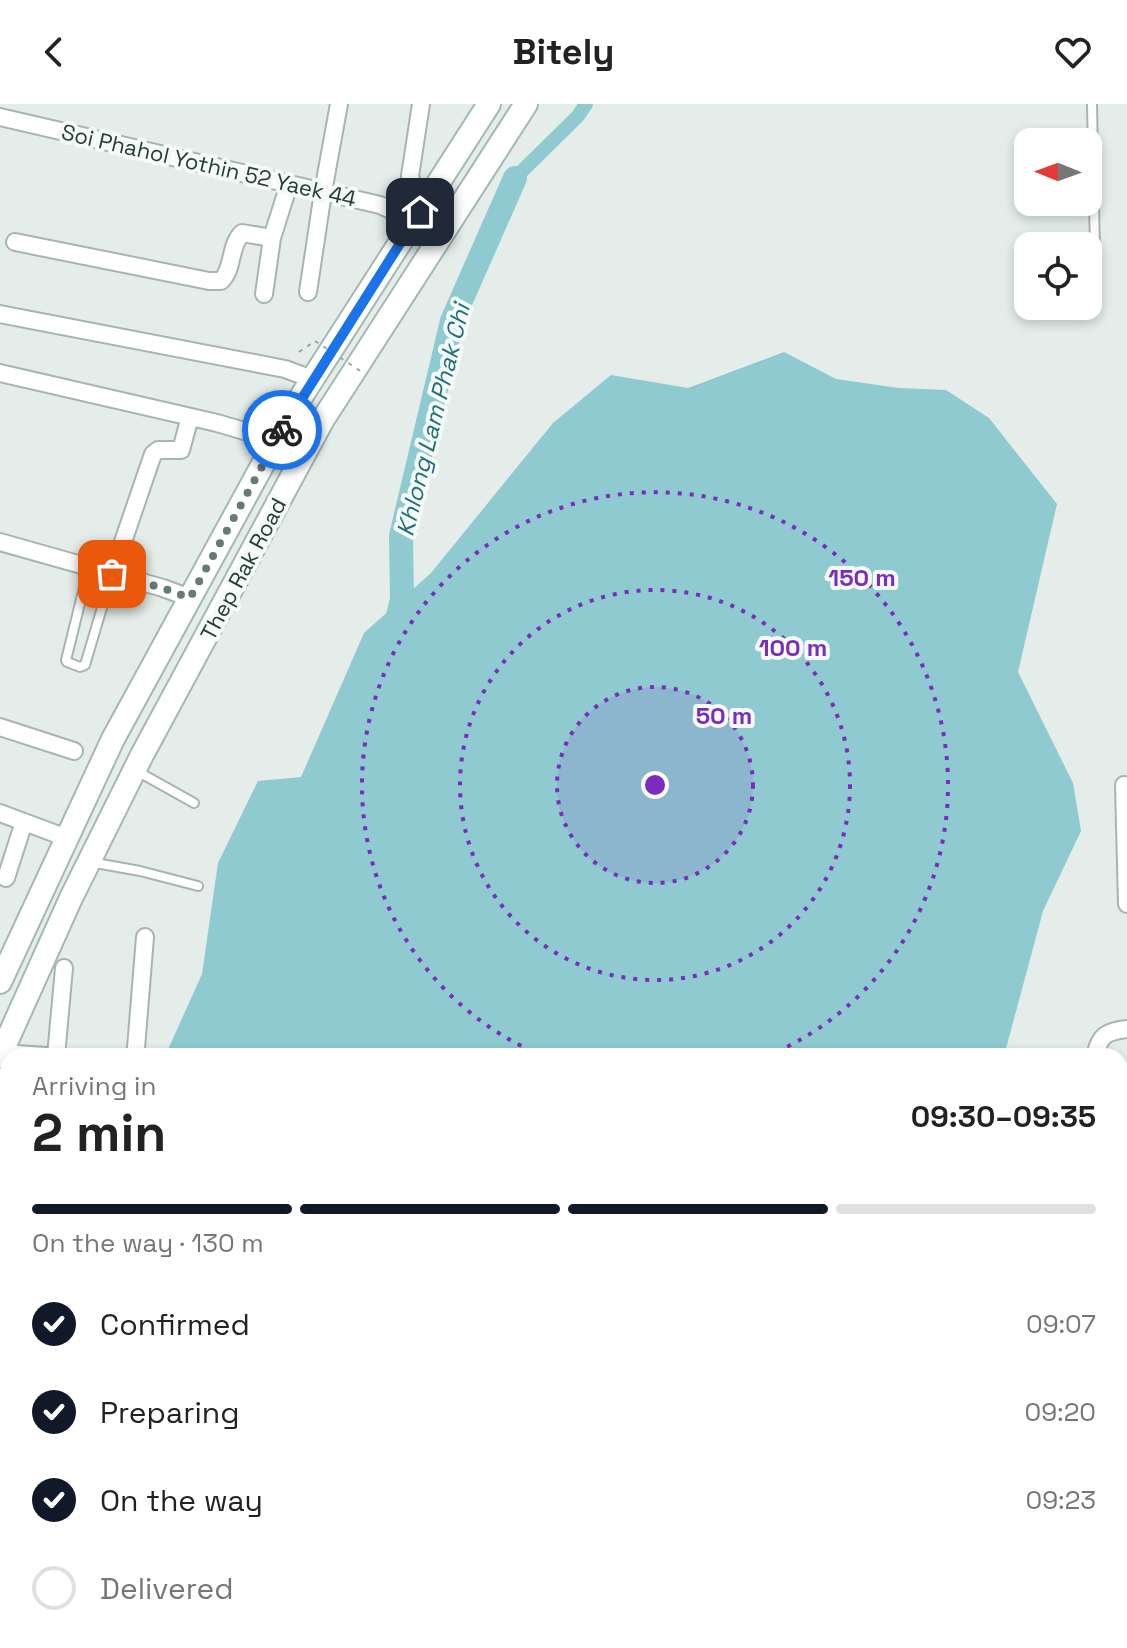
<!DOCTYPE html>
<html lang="en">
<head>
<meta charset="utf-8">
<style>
  body { margin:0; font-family:"Space Grotesk",sans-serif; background:#f2f2f2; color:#222; height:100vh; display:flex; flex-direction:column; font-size:30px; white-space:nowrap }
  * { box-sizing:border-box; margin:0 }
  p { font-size:26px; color:#767676 }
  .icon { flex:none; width:44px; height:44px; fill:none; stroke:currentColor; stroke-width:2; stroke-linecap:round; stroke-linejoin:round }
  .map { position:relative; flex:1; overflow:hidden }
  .drawer { position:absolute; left:0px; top:944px; width:1128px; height:600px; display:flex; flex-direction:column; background:#fff; border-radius:24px 24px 0 0; box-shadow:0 4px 12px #0003 }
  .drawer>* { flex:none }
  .needle { width:52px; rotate:271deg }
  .buttons { position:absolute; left:1014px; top:24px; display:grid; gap:16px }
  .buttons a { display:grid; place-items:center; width:88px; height:88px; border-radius:16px; background:#fff; box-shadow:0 4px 12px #0003; font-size:40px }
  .pin { position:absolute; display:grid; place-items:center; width:68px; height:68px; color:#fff; margin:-34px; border-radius:16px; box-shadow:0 4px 12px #0006 }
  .courier { position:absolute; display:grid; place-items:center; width:80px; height:80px; margin:-40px; border:6px solid #1a73e8; border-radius:50%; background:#fff; color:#222; box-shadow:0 2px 10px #0007 }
  .overview em { font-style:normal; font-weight:800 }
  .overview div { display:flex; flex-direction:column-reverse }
  .overview { display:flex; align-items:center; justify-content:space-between; height:136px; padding:0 32px }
  h1 { font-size:52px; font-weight:800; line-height:60px }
  .bar { display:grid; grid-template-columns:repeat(4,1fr); gap:12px 8px; align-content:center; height:96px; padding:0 32px }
  .bar i { height:10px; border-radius:6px; background:#e0e0e0 }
  .bar .active { background:#111827 }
  .bar p { grid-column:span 4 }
  ol { padding:0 32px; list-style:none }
  li { display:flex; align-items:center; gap:24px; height:88px }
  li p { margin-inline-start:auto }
  li .icon { padding:8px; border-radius:50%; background:#111827; color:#fff; stroke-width:4 }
  li:last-child { color:#767676 }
  li i { width:44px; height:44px; border:4px solid #e0e0e0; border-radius:50% }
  header { display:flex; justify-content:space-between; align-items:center; height:104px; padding:0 32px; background:#fff; font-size:36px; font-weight:800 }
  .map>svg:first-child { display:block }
  .water { fill:#8ecad0 }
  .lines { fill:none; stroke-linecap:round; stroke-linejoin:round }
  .canal { stroke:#8ecad0; stroke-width:14 }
  .river { stroke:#8ecad0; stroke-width:24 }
  .service-casing { stroke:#a7b5b0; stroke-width:12 }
  .minor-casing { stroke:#a7b5b0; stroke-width:20 }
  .secondary-casing { stroke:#a3b9b0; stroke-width:26 }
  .path { stroke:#85b0a0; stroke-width:2; stroke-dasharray:4 6; stroke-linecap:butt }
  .service { stroke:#fff; stroke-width:8 }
  .minor { stroke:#fff; stroke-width:16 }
  .secondary { stroke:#fff; stroke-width:22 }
  .path-bridge { stroke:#85b0a0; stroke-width:2; stroke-dasharray:4 6; stroke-linecap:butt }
  .done { stroke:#677b75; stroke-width:8; stroke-dasharray:0 14.4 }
  .route { stroke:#1a73e8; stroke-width:10 }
  .ring { fill:none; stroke:#7b2cbf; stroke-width:4; stroke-dasharray:4 8 }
  .labels { text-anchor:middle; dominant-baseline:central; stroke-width:8; stroke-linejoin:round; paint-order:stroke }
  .street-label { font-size:22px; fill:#243e36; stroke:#f5faf7 }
  .water-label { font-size:24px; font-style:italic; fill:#1f6f79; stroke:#f5faf7 }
  .centre { fill:#7b2cbf; stroke:#f5faf7; stroke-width:4 }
  .ring-label { font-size:24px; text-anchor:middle; font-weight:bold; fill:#7b2cbf; stroke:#f5faf7; stroke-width:8; stroke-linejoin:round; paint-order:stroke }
</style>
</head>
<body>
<header><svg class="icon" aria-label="back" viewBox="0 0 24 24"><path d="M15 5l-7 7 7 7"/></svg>Bitely<svg class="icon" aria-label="heart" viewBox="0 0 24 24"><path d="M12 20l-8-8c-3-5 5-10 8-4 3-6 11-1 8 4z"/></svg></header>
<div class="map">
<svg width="1127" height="1544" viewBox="0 0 1127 1544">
  <rect width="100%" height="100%" fill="#e4ede9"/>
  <!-- water -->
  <path class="water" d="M784,248L836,275L899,284L946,286L989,314L1057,400L1018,568L1073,679L1081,727L1043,807L1004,952H165L202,870L218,759L258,677L301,673L364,529L431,469L553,319L611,271L688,284Z"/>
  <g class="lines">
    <!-- canal -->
    <path class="canal" d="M515,74L578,12L586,0"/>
    <!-- river -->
    <path class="river" d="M395,525L402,495L401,432L452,217L515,74
      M7,1544L8,1536"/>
    <!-- service casing -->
    <g class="service-casing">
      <path id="service" d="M1092,0L1095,147
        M89,463L66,556L67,558L80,563L85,561L112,470
        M135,666L194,699
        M90,758L140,767L198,782"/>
    </g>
    <!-- minor casing -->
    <g class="minor-casing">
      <path id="minor" d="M0,13L380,101L415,117
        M420,108L410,72L421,0
        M15,138L209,177H221C234,165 229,142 242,129L272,134L289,80
        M308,188L323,88L339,0
        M264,190L272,134
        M0,210L285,265L312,275
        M0,269L217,319L251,329L277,334
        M0,438L163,484L190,494
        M112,470L153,350L158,346H181L190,313
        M0,623L74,647
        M1124,681L1127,800
        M0,709L67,734
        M6,774L24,718
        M1,949L46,952
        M56,952L64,864
        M134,952L136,944L145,833
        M1095,952C1100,930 1106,928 1127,925
        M1120,1035H1127
        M0,1057H8
        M0,1147L8,1148
        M0,1238L8,1239
        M1120,1271H1127
        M0,1351L8,1352
        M0,1443L2,1444
        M1120,1527L1127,1526
        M48,1536L93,1541L157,1543H303L519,1542L817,1536
        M878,1536V1544
        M949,1536V1544
        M1095,1536V1544
        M1022,1544V1536"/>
    </g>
    <!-- secondary casing -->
    <g class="secondary-casing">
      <path id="secondary" d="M0,878L113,635L292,307L489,0
        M0,952L71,794L142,651L322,317L526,0"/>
    </g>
    <!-- path -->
    <path class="path" d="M299,248L315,237"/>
    <!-- service -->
    <use href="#service" class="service"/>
    <!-- minor -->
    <use href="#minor" class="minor"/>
    <!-- secondary -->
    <use href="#secondary" class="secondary"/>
    <!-- path-bridge -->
    <path class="path-bridge" d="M315,237L365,270"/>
  </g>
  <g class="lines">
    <!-- done -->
    <path class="done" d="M112,470L163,484L190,494L282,326"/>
    <!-- route -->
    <path class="route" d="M282,326L420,108"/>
  </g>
  <!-- distance rings -->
  <circle cx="655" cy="681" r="98" fill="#7b2cbf" fill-opacity=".12"/>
  <g class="ring">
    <circle cx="655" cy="681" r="98"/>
    <circle cx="655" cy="681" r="195"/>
    <path d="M543 952A293 293 0 1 1 767 952"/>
  </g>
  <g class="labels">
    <!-- street labels -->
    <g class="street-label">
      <text transform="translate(209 61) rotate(13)">Soi Phahol Yothin 52 Yaek 44</text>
      <text transform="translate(243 465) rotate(-62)">Thep Rak Road</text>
    </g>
    <!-- water labels -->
    <g class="water-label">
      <text transform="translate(433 316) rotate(-76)">Khlong Lam Phak Chi</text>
    </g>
  </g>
  <circle cx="655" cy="681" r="12" class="centre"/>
  <g class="ring-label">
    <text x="862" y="482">150 m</text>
    <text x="793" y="552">100 m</text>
    <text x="724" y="620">50 m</text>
  </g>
</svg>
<div class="buttons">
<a><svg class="needle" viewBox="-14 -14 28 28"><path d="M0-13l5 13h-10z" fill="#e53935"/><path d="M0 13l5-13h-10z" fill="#767676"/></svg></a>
<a><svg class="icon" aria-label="locate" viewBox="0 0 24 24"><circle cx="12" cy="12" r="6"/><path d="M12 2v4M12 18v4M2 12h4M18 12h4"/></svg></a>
</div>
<div class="pin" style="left:112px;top:470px;background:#ea580c"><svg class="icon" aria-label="bag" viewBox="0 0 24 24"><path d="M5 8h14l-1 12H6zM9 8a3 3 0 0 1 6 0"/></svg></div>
<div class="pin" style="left:420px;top:108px;background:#1f2937"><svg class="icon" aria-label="home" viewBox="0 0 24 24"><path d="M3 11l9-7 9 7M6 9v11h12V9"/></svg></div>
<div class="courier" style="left:282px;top:326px"><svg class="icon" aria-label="bike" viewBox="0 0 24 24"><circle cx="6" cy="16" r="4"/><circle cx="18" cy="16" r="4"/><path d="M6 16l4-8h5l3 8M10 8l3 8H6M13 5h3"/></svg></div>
<section class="drawer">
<div class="overview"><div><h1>2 min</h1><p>Arriving in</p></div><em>09:30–09:35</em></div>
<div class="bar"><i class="active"></i><i class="active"></i><i class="active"></i><i></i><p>On the way · 130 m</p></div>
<ol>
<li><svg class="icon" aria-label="check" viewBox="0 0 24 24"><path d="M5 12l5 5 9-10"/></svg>Confirmed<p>09:07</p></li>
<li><svg class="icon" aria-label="check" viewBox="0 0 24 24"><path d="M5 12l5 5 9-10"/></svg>Preparing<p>09:20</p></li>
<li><svg class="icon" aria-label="check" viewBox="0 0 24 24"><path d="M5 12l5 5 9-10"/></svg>On the way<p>09:23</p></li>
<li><i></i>Delivered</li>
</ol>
</section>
</div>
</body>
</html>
